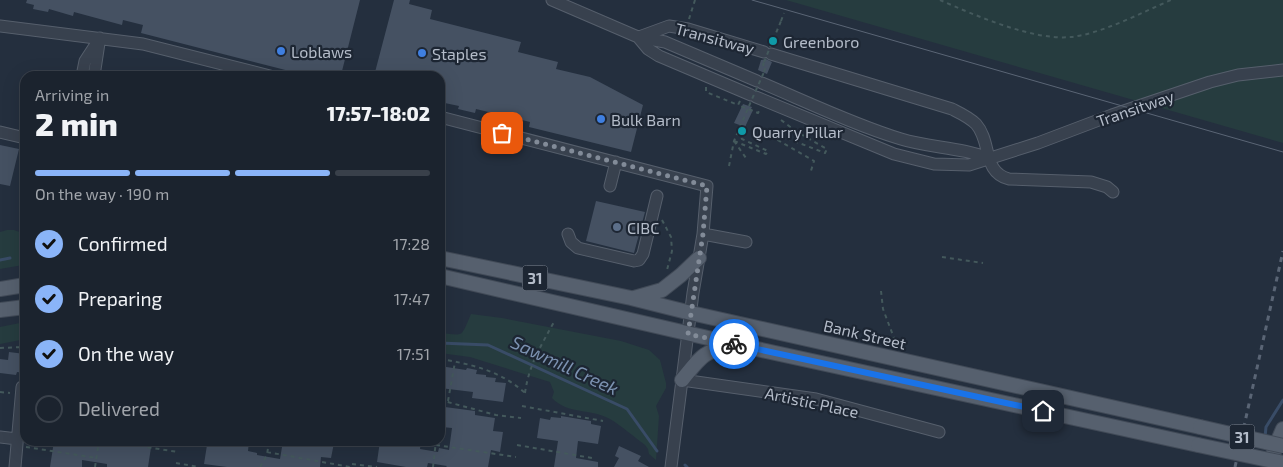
<!DOCTYPE html>
<html lang="en">
<head>
<meta charset="utf-8">
<style>
  body { margin:0; font-family:"Exo 2",sans-serif; background:#242b36; color:#f1f3f6; height:100vh; display:flex; flex-direction:column; font-size:19px; white-space:nowrap }
  * { box-sizing:border-box; margin:0 }
  p { font-size:16px; color:#a0a4aa }
  .icon { flex:none; width:28px; height:28px; fill:none; stroke:currentColor; stroke-width:2; stroke-linecap:round; stroke-linejoin:round }
  .map { position:relative; flex:1; overflow:hidden }
  .sheet { position:absolute; left:20px; top:71px; width:425px; height:375px; display:flex; flex-direction:column; background:#1b232e; border-radius:15px; box-shadow:0 5px 20px #0002,0 0 0 1px #39404a }
  .sheet>* { flex:none }
  .pin { position:absolute; display:grid; place-items:center; width:42px; height:42px; color:#fff; margin:-21px; border-radius:10px; box-shadow:0 2px 8px #0006 }
  .courier { position:absolute; display:grid; place-items:center; width:50px; height:50px; margin:-25px; border:4px solid #1a73e8; border-radius:50%; background:#fff; color:#222; box-shadow:0 1px 6px #0007 }
  .overview em { font-style:normal; font-weight:800 }
  .overview div { display:flex; flex-direction:column-reverse }
  .overview { display:flex; align-items:center; justify-content:space-between; height:85px; padding:0 15px }
  h1 { font-size:32px; font-weight:800; line-height:38px }
  .bar { display:grid; grid-template-columns:repeat(4,1fr); gap:8px 5px; align-content:center; height:60px; padding:0 15px }
  .bar i { height:6px; border-radius:4px; background:#39404a }
  .bar .active { background:#8ab4f8 }
  .bar p { grid-column:span 4 }
  ol { padding:0 15px; list-style:none }
  li { display:flex; align-items:center; gap:15px; height:55px }
  li p { margin-inline-start:auto }
  li .icon { padding:5px; border-radius:50%; background:#8ab4f8; color:#111; stroke-width:4 }
  li:last-child { color:#a0a4aa }
  li i { width:28px; height:28px; border:2px solid #39404a; border-radius:50% }
  .map>svg:first-child { display:block }
  .green { fill:#263c3f }
  .lines { fill:none; stroke-linecap:round; stroke-linejoin:round }
  .stream { stroke:#394c67; stroke-width:3 }
  .building { fill:#455162 }
  .minor-casing { stroke:#565f6c; stroke-width:13 }
  .major-casing { stroke:#414a57; stroke-width:16 }
  .path { stroke:#44595c; stroke-width:2; stroke-dasharray:4 4; stroke-linecap:butt }
  .minor { stroke:#38414e; stroke-width:11 }
  .major { stroke:#56606e; stroke-width:14 }
  .tram { stroke:#5a6575; stroke-width:1 }
  .rail { stroke:#5a6575; stroke-width:3; stroke-dasharray:5 5; stroke-linecap:butt }
  .major-bridge-casing { stroke:#414a57; stroke-width:16; stroke-linecap:butt }
  .path-bridge { stroke:#44595c; stroke-width:2; stroke-dasharray:4 4; stroke-linecap:butt }
  .major-bridge { stroke:#56606e; stroke-width:14 }
  .done { stroke:#828b98; stroke-width:5; stroke-dasharray:0 9 }
  .route { stroke:#1a73e8; stroke-width:6 }
  .culture-dot { fill:#0f9aa8; stroke:#1d2633; stroke-width:2 }
  .shop-dot { fill:#3f7fe0; stroke:#1d2633; stroke-width:2 }
  .service-dot { fill:#5c6f8a; stroke:#1d2633; stroke-width:2 }
  .labels { text-anchor:middle; dominant-baseline:central; stroke-width:4.5; stroke-linejoin:round; paint-order:stroke }
  .shield { fill:#1d2633; stroke:#878f9c; stroke-width:1 }
  .shield-label { font-size:15px; font-weight:bold; fill:#b4bcc9 }
  .street-label { font-size:16px; fill:#b4bcc9; stroke:#1d2633 }
  .poi-label { font-size:16px; fill:#b4bcc9; stroke:#1d2633; text-anchor:start }
  .water-label { font-size:18px; font-style:italic; fill:#7c92b1; stroke:#1d2633 }
</style>
</head>
<body>
<div class="map">
<svg width="1283" height="467" viewBox="0 0 1283 467">
  <rect width="100%" height="100%" fill="#242f3e"/>
  <!-- green -->
  <path class="green" d="M786,0H1283V143Z
    M7,230H14L25,234V263L23,265L0,269V232Z
    M471,314L502,318L621,341L649,350L660,360L666,383V388L656,406L659,416L656,460L649,454L648,449L645,445C634,437 622,426 610,419C591,408 568,415 552,398L554,392L550,382L470,357L440,353V333C465,335 460,339 471,314Z
    M25,322V339L0,344V327Z"/>
  <g class="lines">
    <!-- stream -->
    <path class="stream" d="M0,260L10,258
      M440,343L488,345L627,409L657,451
      M1265,437L1266,427L1283,400
      M685,465L687,467"/>
  </g>
  <!-- building -->
  <path class="building" d="M27,0H360L341,75L332,73L331,76H309L141,33L143,25L123,20L122,25L74,12L73,16L49,9L48,12L33,9L34,5L26,3Z
    M394,0H410L409,4L432,10L430,19L521,42L518,52L558,62L556,69L590,77L643,105L631,152L529,127L530,122L514,118L513,123L499,119L501,115L476,109L475,113L458,109L459,106L440,102V76H374Z
    M766,59L772,62L767,74L758,70L761,60Z
    M743,104L752,107L751,109L753,110L745,127L734,123Z
    M0,145L19,149L10,186L0,184Z
    M596,201L645,212L634,253L586,241Z
    M9,352L25,354V373L17,372L16,375L0,373V359L8,360Z
    M440,366L466,370L467,368L477,370L476,374L486,375V377L496,378L495,382L506,383L503,402L472,398L473,392L440,388Z
    M445,407L475,411V415L495,418L493,431L503,432L500,452L491,450L488,467H446L447,466L428,463L427,467H406L377,462L380,441H421L420,449L438,452L439,448L449,450L452,428L442,427Z
    M561,416L591,421V424L601,426L598,444L578,441L576,458L598,462V467H554L558,441L537,438L540,418L550,420L551,417L561,418Z
    M54,441H152L148,467H107V464L82,460V467H50Z
    M218,441H249L248,451L257,453V455L280,459L283,441H322L334,443L331,458L321,457L320,467H227L204,464L207,445L217,447Z
    M619,446L641,456L638,461L649,467H614L619,458L615,456Z"/>
  <g class="lines">
    <!-- minor casing -->
    <g class="minor-casing">
      <path id="minor" d="M552,0L638,37L665,42L757,81
        M0,26L143,44L270,76
        M638,37L648,49L659,56L751,95
        M639,37L669,26L688,29L764,52
        M771,54L952,109C960,113 969,117 976,124C992,142 982,172 1009,179L1091,182L1107,187L1113,192
        M82,76L85,61L100,38
        M94,76L99,43
        M762,83C807,102 855,125 901,139C930,148 962,147 990,159
        M756,97L894,154L934,164L969,165L1038,143L1112,115L1210,82L1238,75L1283,70
        M440,117L707,186L703,234L693,293L671,467
        M0,132L25,138
        M610,186L616,162
        M568,234L571,242L578,248L634,261L639,260L643,254L657,196
        M703,234L746,242
        M682,380L816,399L939,432
        M0,437L17,439
        M15,467L22,387"/>
    </g>
    <!-- major casing -->
    <g class="major-casing">
      <path id="major" d="M440,258L631,298L691,313L1200,427
        M440,276L734,344L1198,445
        M0,289L25,285
        M634,298L662,290L681,275L699,258
        M0,310L25,307
        M682,380C700,358 702,352 730,345
        M1272,467L1274,450L1283,429"/>
    </g>
    <!-- path -->
    <path class="path" d="M940,0C974,15 1034,41 1071,37C1101,34 1143,12 1171,0
      M689,19L695,0
      M781,21L784,13
      M764,72L766,66L763,65L764,62
      M706,87V92L738,105
      M740,101L738,105L758,113L760,109
      M781,120L797,132L827,149L825,153L776,134L774,138L814,161L810,174
      M734,141L766,154L768,151L742,139L737,131
      M734,141L746,158
      M729,166L734,141L749,106
      M662,220L671,237L672,251L667,270
      M942,257L983,263
      M881,291L883,309L897,346
      M0,348L25,347
      M440,359C471,364 501,371 525,393
      M0,392L10,393
      M525,393C529,364 541,346 555,320
      M440,400L496,415L521,418
      M448,401L455,362
      M522,406L603,421
      M440,409L441,401
      M108,441L178,452
      M436,445L516,457
      M517,445L592,458
      M26,447L97,458
      M267,452L350,467
      M176,463L199,467
      M352,464L377,467
      M95,467L99,441
      M260,467L267,455L269,441
      M433,467L436,441"/>
    <!-- minor -->
    <use href="#minor" class="minor"/>
    <!-- major -->
    <use href="#major" class="major"/>
    <!-- tram -->
    <path class="tram" d="M752,0L1283,152"/>
    <!-- rail -->
    <path class="rail" d="M1235,467L1283,251"/>
    <!-- major-bridge casing -->
    <g class="major-bridge-casing">
      <path id="major-bridge" d="M1200,427L1283,446
        M1198,445L1283,463"/>
    </g>
    <!-- path-bridge -->
    <path class="path-bridge" d="M764,62L781,21
      M749,106L764,72"/>
    <!-- major-bridge -->
    <use href="#major-bridge" class="major-bridge"/>
  </g>
  <g class="lines">
    <!-- done -->
    <path class="done" d="M502,133L707,186L703,234L688,334L734,344"/>
    <!-- route -->
    <path class="route" d="M734,344L1043,411"/>
  </g>
  <!-- markers -->
  <g class="culture-dot">
    <circle cx="773" cy="41" r="5"/>
    <circle cx="742" cy="131" r="5"/>
  </g>
  <g class="shop-dot">
    <circle cx="281" cy="51" r="5"/>
    <circle cx="422" cy="53" r="5"/>
    <circle cx="601" cy="119" r="5"/>
  </g>
  <circle class="service-dot" cx="617" cy="227" r="5"/>
  <g class="labels">
    <!-- shield labels -->
    <g class="shield">
      <rect x="522.5" y="265.5" width="25" height="25" rx="4"/>
      <rect x="1229.5" y="424.5" width="25" height="25" rx="4"/>
    </g>
    <g class="shield-label">
      <text x="535" y="278">31</text>
      <text x="1242" y="437">31</text>
    </g>
    <!-- street labels -->
    <g class="street-label">
      <text transform="translate(715 38) rotate(15)">Transitway</text>
      <text transform="translate(1135 108) rotate(-19)">Transitway</text>
      <text transform="translate(865 334) rotate(13)">Bank Street</text>
      <text transform="translate(812 402) rotate(12)">Artistic Place</text>
    </g>
    <!-- poi labels -->
    <g class="poi-label">
      <text x="783" y="41">Greenboro</text>
      <text x="291" y="51">Loblaws</text>
      <text x="432" y="53">Staples</text>
      <text x="611" y="119">Bulk Barn</text>
      <text x="752" y="131">Quarry Pillar</text>
      <text x="627" y="227">CIBC</text>
    </g>
    <!-- water labels -->
    <g class="water-label">
      <text transform="translate(565 365) rotate(25)">Sawmill Creek</text>
    </g>
  </g>
</svg>
<div class="pin" style="left:502px;top:133px;background:#ea580c"><svg class="icon" aria-label="bag" viewBox="0 0 24 24"><path d="M5 8h14l-1 12H6zM9 8a3 3 0 0 1 6 0"/></svg></div>
<div class="pin" style="left:1043px;top:411px;background:#1f2937"><svg class="icon" aria-label="home" viewBox="0 0 24 24"><path d="M3 11l9-7 9 7M6 9v11h12V9"/></svg></div>
<div class="courier" style="left:734px;top:344px"><svg class="icon" aria-label="bike" viewBox="0 0 24 24"><circle cx="6" cy="16" r="4"/><circle cx="18" cy="16" r="4"/><path d="M6 16l4-8h5l3 8M10 8l3 8H6M13 5h3"/></svg></div>
<section class="sheet">
<div class="overview"><div><h1>2 min</h1><p>Arriving in</p></div><em>17:57–18:02</em></div>
<div class="bar"><i class="active"></i><i class="active"></i><i class="active"></i><i></i><p>On the way · 190 m</p></div>
<ol>
<li><svg class="icon" aria-label="check" viewBox="0 0 24 24"><path d="M5 12l5 5 9-10"/></svg>Confirmed<p>17:28</p></li>
<li><svg class="icon" aria-label="check" viewBox="0 0 24 24"><path d="M5 12l5 5 9-10"/></svg>Preparing<p>17:47</p></li>
<li><svg class="icon" aria-label="check" viewBox="0 0 24 24"><path d="M5 12l5 5 9-10"/></svg>On the way<p>17:51</p></li>
<li><i></i>Delivered</li>
</ol>
</section>
</div>
</body>
</html>
